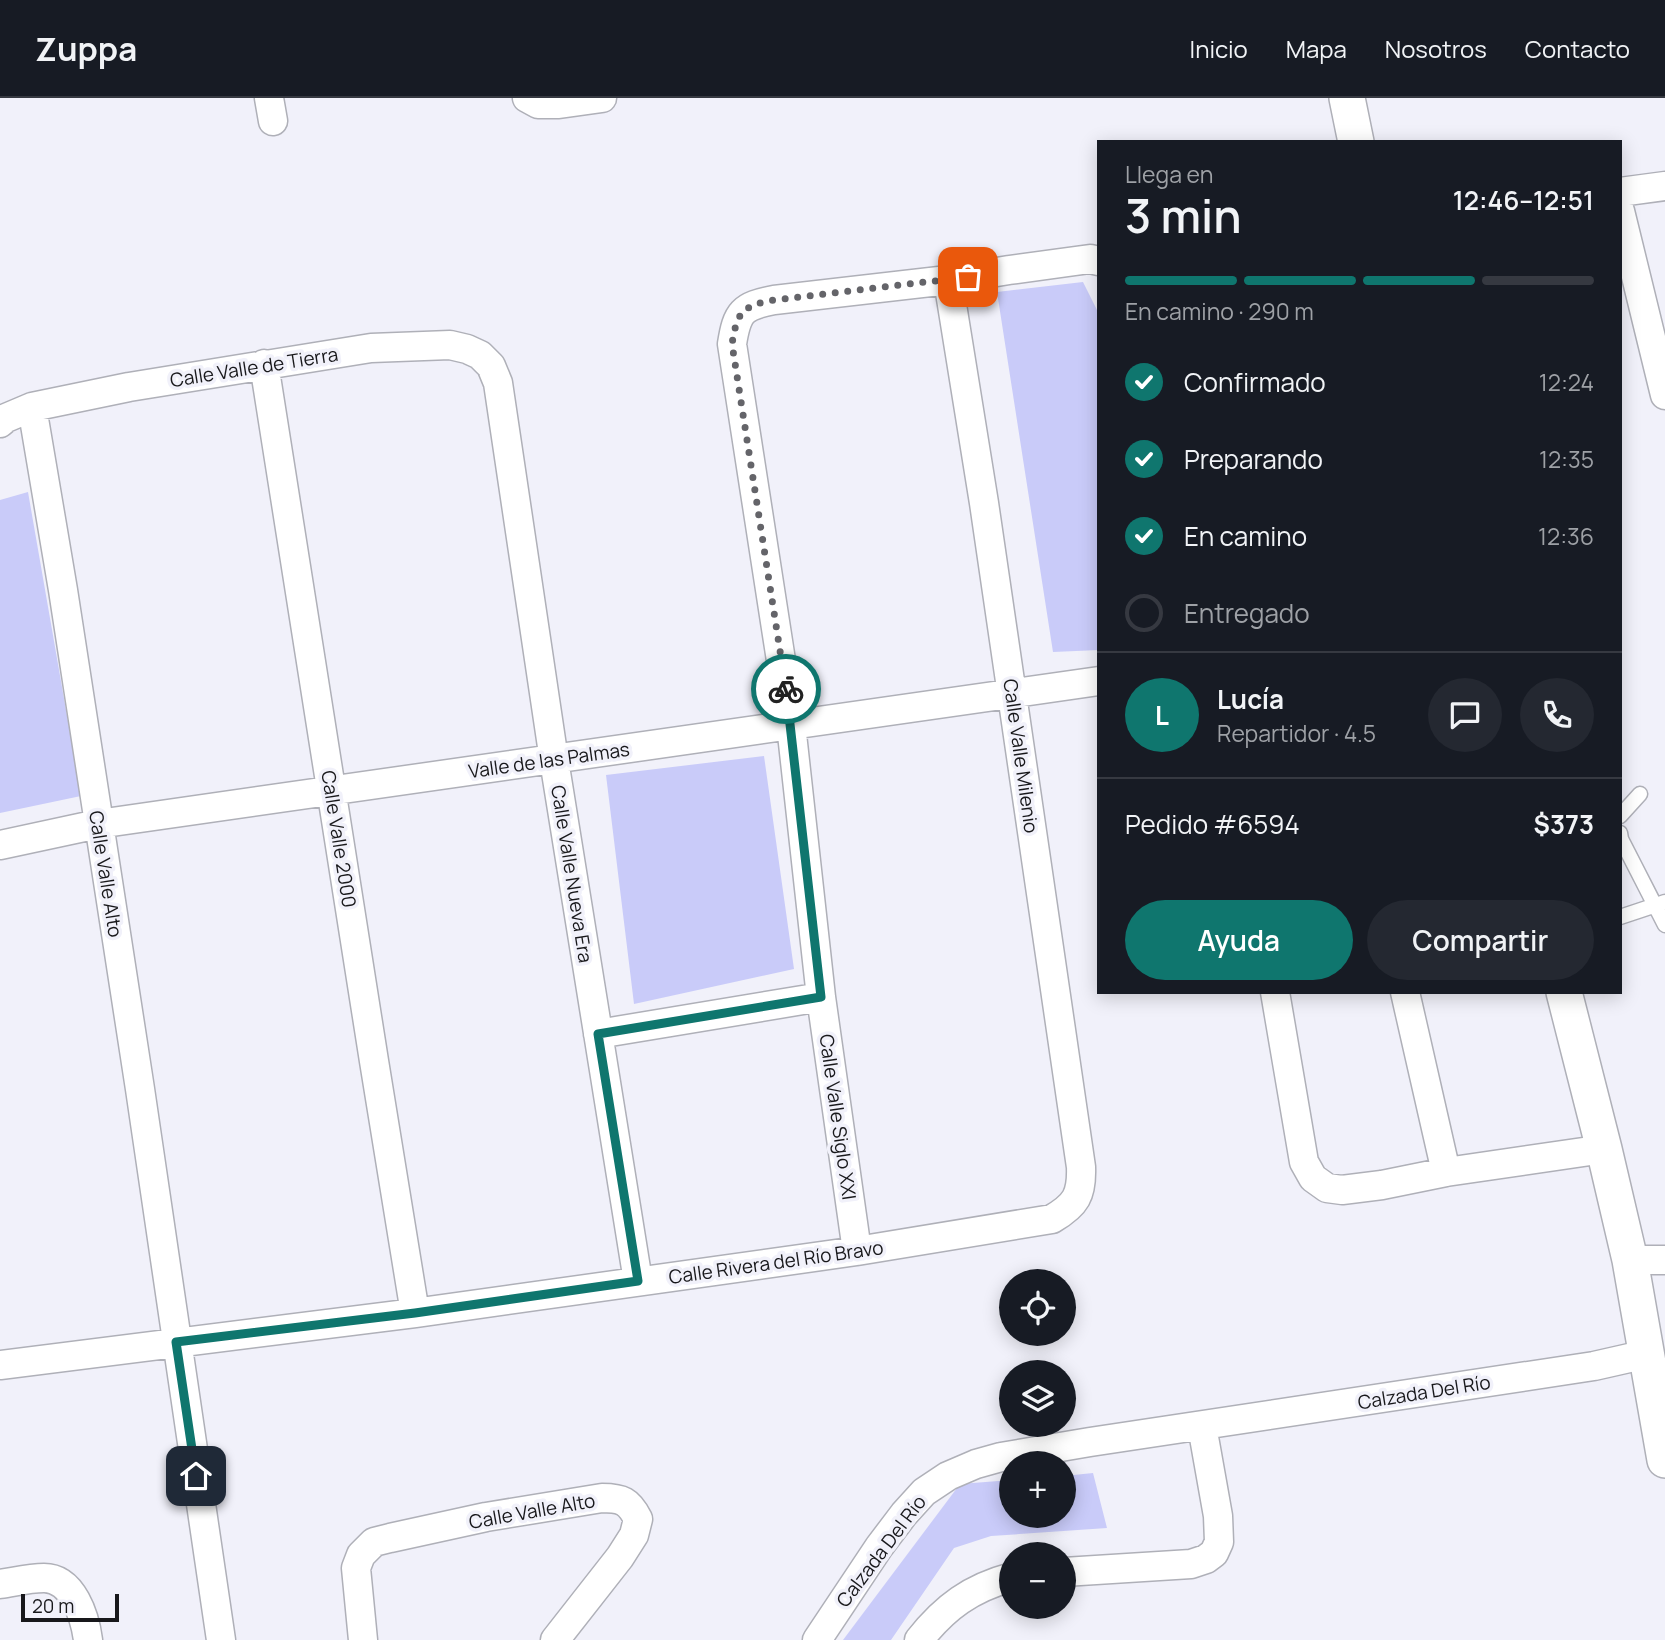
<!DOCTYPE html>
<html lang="es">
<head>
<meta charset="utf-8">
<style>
  body { margin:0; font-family:Manrope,sans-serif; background:#242831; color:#f1f3f6; height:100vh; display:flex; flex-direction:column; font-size:26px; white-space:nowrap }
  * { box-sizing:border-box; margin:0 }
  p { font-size:23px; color:#9ea1a6 }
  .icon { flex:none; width:38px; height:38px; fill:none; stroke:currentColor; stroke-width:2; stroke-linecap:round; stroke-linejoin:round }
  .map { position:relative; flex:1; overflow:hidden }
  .panel { position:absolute; left:1097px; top:42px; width:525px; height:854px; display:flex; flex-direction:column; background:#171b24; border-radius:0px; box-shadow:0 4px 18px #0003 }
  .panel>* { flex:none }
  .controls { position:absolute; left:999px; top:1171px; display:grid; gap:14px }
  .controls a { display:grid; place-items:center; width:77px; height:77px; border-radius:50%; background:#171b24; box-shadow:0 4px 18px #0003; font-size:35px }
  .scale { position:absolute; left:21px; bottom:18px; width:98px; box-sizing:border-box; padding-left:7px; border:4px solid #18181b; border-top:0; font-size:19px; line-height:24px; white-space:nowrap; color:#18181b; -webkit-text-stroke:5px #f1f1fa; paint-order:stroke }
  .pin { position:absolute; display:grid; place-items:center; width:60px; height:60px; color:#fff; margin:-30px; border-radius:14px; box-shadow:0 4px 10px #0006 }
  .courier { position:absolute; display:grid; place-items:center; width:70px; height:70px; margin:-35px; border:5px solid #0f766e; border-radius:50%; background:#fff; color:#222; box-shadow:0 2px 9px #0007 }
  .head em { font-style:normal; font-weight:600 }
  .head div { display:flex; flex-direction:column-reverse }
  .head { display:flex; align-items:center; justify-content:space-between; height:119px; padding:0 28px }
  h1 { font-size:46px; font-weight:600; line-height:52px }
  .bar { display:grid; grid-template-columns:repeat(4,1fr); gap:10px 7px; align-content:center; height:84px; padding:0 28px }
  .bar i { height:9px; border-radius:5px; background:#363941 }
  .bar .current { background:#0f766e }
  .bar p { grid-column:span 4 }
  .line { display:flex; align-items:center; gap:18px; padding:0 28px; border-top:2px solid #363941 }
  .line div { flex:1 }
  .round { display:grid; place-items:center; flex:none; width:74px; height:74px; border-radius:37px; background:#242831 }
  ol { padding:0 28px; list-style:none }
  li { display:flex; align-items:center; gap:21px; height:77px }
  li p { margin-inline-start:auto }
  li .icon { padding:7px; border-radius:50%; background:#0f766e; color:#fff; stroke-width:4 }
  li:last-child { color:#9ea1a6 }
  li i { width:38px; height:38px; border:4px solid #363941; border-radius:50% }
  .button { display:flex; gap:14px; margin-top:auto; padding:14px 28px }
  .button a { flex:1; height:80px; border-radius:42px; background:#0f766e; color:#fff; font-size:28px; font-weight:600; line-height:80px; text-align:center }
  .button a+a { background:#242831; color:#f1f3f6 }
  header { display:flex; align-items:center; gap:42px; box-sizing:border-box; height:98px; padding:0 35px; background:#171b24; border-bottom:2px solid #363941 }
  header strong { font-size:33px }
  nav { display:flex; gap:38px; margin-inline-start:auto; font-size:24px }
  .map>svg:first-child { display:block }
  .green { fill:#c9cbf9 }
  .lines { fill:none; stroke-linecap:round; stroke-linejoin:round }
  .service-casing { stroke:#afb0b8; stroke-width:17 }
  .minor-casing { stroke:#afb0b8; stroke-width:31 }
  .tertiary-casing { stroke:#afb0b8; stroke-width:38 }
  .service { stroke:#fff; stroke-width:14 }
  .minor { stroke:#fff; stroke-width:28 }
  .tertiary { stroke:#fff; stroke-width:35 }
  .done { stroke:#646469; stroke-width:7; stroke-dasharray:0 12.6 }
  .route { stroke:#0f766e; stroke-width:9 }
  .labels { text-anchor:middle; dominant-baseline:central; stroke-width:7; stroke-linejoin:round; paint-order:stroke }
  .street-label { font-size:19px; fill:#18181b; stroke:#f1f1fa }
</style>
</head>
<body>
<header>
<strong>Zuppa</strong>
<nav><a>Inicio</a><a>Mapa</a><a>Nosotros</a><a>Contacto</a></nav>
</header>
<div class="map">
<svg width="1665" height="1542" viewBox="0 0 1665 1542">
  <rect width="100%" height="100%" fill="#f1f1fa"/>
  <!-- green -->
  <path class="green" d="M1083,184L1099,216V552L1053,554L997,194Z
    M28,394L81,698L0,715V402Z
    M764,658L794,871L634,906L606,677Z
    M1093,1375L1107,1430L991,1438L954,1450L891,1542H843L960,1386L1011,1382L1012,1418H1064V1378Z"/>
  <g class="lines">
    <!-- service casing -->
    <g class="service-casing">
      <path id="service" d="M1620,718L1640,696
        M1620,735L1621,741L1665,827
        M1620,819L1665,804"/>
    </g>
    <!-- minor casing -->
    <g class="minor-casing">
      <path id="minor" d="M269,0L273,23
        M527,0L538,6H559L602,0
        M1620,94L1665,88
        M1620,113L1665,297
        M264,266L374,963L415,1215
        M32,309L63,492L140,991L221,1542
        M0,325L6,320L32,309L129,289L371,250L450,247L467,251L480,257L491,268L498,285L554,662L638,1183
        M0,747L98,726L1099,583
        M1275,894L1304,1064L1313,1080L1327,1090L1342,1092L1382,1087L1446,1074L1604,1051
        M1405,894L1446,1074
        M598,936L821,899
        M857,1153L821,899L791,627L732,246C737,214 742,208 774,202L948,182L1009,172L1090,161L1099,163
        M1630,1162H1665
        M0,1267L415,1215L857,1153L1052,1121C1076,1107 1082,1097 1081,1069L984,405L948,182
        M1064,1474L1191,1466L1206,1461L1214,1455L1219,1444L1218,1418L1202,1328
        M0,1486C14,1484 29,1480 44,1480C73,1480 85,1519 88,1542
        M363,1542L356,1470L361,1457L374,1444L390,1440L486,1419L602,1400C622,1400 629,1403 638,1421L634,1437L620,1459L555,1542
        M817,1542L879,1449L904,1416L924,1394L948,1378L976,1366L1001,1359L1090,1344L1594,1268L1647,1256
        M919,1542C945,1509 971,1490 1012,1479"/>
    </g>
    <!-- tertiary casing -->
    <g class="tertiary-casing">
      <path id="tertiary" d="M1347,0L1356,44
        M1564,894L1604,1051L1630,1162L1665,1362"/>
    </g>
    <!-- service -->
    <use href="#service" class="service"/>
    <!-- minor -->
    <use href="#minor" class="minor"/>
    <!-- tertiary -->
    <use href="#tertiary" class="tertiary"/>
  </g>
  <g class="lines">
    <!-- done -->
    <path class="done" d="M786,591L732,246C737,214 742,208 774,202L968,179"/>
    <!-- route -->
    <path class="route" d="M196,1378L176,1244L415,1215L638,1183L598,936L821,899L786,591"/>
  </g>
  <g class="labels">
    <!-- street labels -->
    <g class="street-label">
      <text transform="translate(254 269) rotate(-9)">Calle Valle de Tierra</text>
      <text transform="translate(1021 658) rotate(82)">Calle Valle Milenio</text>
      <text transform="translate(549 662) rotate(-8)">Valle de las Palmas</text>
      <text transform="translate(339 741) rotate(81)">Calle Valle 2000</text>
      <text transform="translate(106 776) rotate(81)">Calle Valle Alto</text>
      <text transform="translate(572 776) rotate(81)">Calle Valle Nueva Era</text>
      <text transform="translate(838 1019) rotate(82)">Calle Valle Siglo XXI</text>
      <text transform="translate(776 1164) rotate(-8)">Calle Rivera del Río Bravo</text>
      <text transform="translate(1424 1294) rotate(-9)">Calzada Del Río</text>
      <text transform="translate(532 1413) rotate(-10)">Calle Valle Alto</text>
      <text transform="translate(881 1453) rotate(-53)">Calzada Del Río</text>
    </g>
  </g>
</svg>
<div class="controls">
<a><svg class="icon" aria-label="locate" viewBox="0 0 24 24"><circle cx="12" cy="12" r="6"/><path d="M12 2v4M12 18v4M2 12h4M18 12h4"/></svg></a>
<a><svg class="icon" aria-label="layers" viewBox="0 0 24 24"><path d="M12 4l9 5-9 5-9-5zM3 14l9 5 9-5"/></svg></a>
<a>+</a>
<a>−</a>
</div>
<div class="scale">20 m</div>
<div class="pin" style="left:968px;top:179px;background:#ea580c"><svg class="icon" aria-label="bag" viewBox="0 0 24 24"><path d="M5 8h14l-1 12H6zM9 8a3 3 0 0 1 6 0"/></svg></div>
<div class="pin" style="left:196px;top:1378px;background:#1f2937"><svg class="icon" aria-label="home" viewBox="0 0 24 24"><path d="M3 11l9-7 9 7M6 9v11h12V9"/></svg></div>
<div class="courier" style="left:786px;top:591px"><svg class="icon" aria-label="bike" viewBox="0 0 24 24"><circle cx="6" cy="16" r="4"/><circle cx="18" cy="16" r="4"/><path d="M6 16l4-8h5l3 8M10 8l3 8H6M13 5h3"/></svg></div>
<section class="panel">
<div class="head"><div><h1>3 min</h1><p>Llega en</p></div><em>12:46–12:51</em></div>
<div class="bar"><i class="current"></i><i class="current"></i><i class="current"></i><i></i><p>En camino · 290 m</p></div>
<ol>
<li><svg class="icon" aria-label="check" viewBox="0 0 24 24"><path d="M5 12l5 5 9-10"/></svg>Confirmado<p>12:24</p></li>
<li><svg class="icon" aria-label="check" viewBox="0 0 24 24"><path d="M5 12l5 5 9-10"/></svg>Preparando<p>12:35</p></li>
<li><svg class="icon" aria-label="check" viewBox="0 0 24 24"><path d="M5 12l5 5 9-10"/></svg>En camino<p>12:36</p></li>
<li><i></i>Entregado</li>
</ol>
<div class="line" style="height:126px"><b class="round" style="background:#0f766e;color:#fff">L</b><div><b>Lucía</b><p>Repartidor · 4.5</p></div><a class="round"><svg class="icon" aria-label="chat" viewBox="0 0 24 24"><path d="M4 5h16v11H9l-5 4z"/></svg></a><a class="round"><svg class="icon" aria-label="phone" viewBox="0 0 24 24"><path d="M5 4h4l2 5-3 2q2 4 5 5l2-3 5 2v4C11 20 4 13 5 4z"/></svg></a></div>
<div class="line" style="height:91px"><div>Pedido #6594</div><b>$373</b></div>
<div class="button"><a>Ayuda</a><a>Compartir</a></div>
</section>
</div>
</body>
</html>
